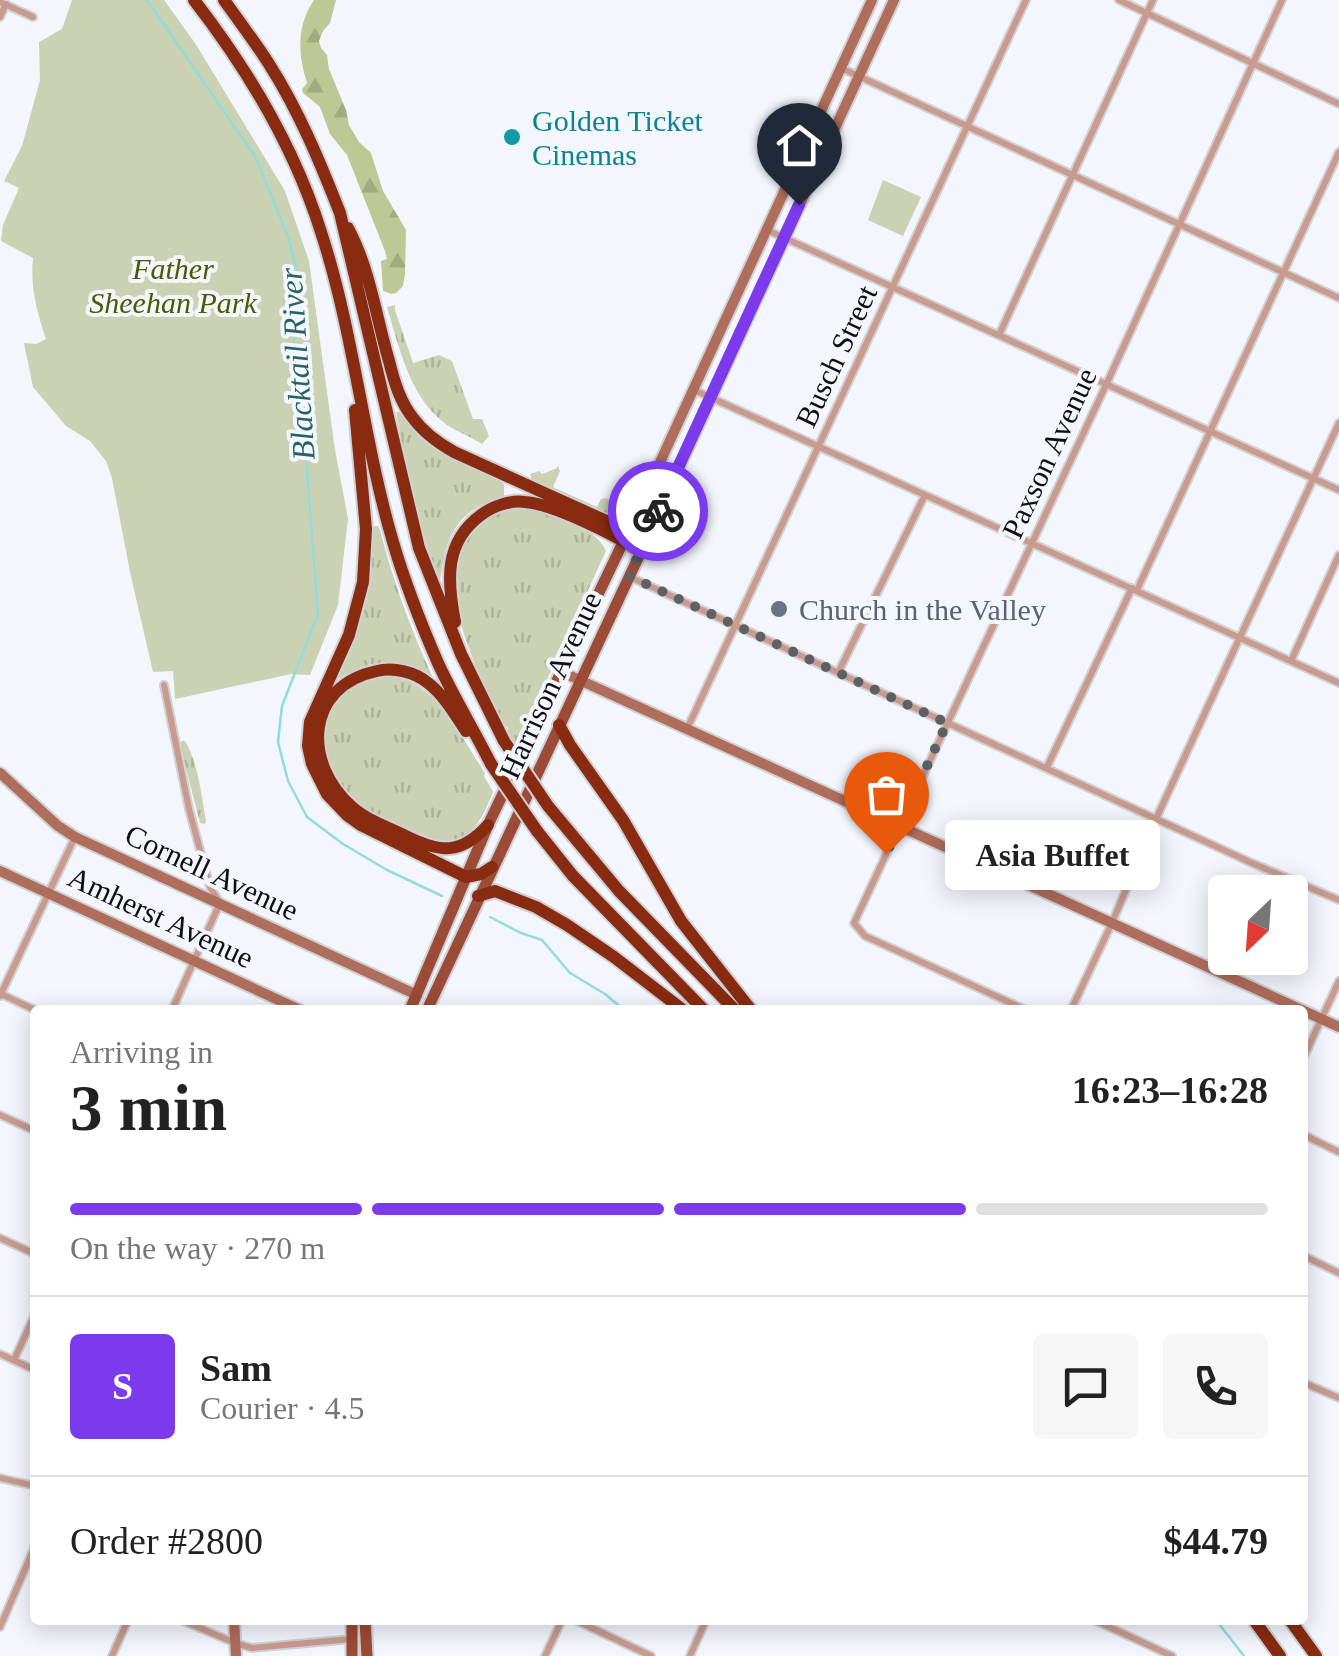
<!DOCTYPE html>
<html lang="en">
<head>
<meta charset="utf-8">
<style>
  body { margin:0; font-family:"Times New Roman",serif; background:#f6f6f6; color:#222; height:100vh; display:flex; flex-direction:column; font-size:38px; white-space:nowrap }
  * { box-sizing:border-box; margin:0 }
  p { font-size:32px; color:#767676 }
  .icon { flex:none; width:55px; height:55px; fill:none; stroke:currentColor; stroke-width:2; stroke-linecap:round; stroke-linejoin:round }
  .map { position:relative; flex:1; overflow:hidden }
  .side { position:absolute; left:30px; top:1005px; width:1278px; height:620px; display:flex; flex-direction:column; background:#fff; border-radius:10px; box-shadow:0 5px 25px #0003 }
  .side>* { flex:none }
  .needle { width:65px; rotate:205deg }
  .fabs { position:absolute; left:1208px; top:875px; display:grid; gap:20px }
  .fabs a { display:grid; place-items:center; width:100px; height:100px; border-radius:10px; background:#fff; box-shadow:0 5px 25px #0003; font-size:50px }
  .pin { position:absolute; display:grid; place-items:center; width:85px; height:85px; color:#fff; margin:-102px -42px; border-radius:50% 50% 50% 0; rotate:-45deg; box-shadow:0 0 10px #0007 }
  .pin .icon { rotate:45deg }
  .courier { position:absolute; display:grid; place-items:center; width:100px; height:100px; margin:-50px; border:8px solid #7c3aed; border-radius:50%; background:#fff; color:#222; box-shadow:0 2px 12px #0007 }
  .bubble { position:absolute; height:70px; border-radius:10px; background:#fff; box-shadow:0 5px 25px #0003; font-size:32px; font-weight:600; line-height:70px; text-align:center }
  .headline em { font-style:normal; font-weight:600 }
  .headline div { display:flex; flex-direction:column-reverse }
  .headline { display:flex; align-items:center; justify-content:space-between; height:170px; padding:0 40px }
  h1 { font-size:65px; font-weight:600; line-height:75px }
  .bar { display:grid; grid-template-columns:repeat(4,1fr); gap:15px 10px; align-content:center; height:120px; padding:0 40px }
  .bar i { height:12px; border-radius:8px; background:#e0e0e0 }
  .bar .selected { background:#7c3aed }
  .bar p { grid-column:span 4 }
  .line { display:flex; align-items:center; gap:25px; padding:0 40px; border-top:2px solid #e0e0e0 }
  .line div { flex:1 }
  .round { display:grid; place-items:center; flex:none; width:105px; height:105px; border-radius:10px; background:#f6f6f6 }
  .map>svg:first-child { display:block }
  .grass { fill:url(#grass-tufts) }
  .forest { fill:url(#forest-firs) }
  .park { fill:#cad2b3 }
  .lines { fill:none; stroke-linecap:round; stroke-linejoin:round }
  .stream { stroke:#94dcdc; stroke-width:2.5 }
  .street-casing { stroke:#cfd1d7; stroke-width:10 }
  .secondary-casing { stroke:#cfd1d7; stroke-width:14 }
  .primary-casing { stroke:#cfd1d7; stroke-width:15 }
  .highway-casing { stroke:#cfd1d7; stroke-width:16 }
  .street { stroke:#c99a8d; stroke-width:6 }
  .secondary { stroke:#af6d5b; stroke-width:10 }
  .primary { stroke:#9b4b36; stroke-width:11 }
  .highway { stroke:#882b10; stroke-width:12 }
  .highway-bridge-casing { stroke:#cfd1d7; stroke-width:16; stroke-linecap:butt }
  .highway-bridge { stroke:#882b10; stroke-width:12 }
  .done { stroke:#5f6064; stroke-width:10; stroke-dasharray:0 18 }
  .route { stroke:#7c3aed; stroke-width:12 }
  .culture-dot { fill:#0f9aa8; stroke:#f3f6fd; stroke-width:4 }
  .worship-dot { fill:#6b7280; stroke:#f3f6fd; stroke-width:4 }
  .labels { text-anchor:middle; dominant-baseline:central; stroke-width:8; stroke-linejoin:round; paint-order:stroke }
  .culture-label { font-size:30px; fill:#0d838f; stroke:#f3f6fd; text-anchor:start }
  .park-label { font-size:30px; font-style:italic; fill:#4e5a03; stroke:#f3f6fd }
  .street-label { font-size:30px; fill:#0f0f12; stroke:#f3f6fd }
  .worship-label { font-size:30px; fill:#5b616d; stroke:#f3f6fd; text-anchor:start }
  .water-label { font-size:32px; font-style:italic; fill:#276363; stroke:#f3f6fd }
</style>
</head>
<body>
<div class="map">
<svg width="1339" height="1656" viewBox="0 0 1339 1656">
  <defs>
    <pattern id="grass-tufts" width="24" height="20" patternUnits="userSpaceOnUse" patternTransform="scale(2.5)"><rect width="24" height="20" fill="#cad2b3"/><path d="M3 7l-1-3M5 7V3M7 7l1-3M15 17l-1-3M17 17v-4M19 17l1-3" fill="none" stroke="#acb399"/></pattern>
    <pattern id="forest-firs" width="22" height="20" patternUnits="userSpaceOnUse" patternTransform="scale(2.5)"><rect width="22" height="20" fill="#bcc994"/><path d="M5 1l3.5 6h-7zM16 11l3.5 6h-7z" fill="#a0ab7f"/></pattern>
  </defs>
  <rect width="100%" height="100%" fill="#f3f6fd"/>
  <!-- grass -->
  <path class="grass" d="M395,305V310L413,363L439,355L452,361L473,419H482L489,436L482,444C471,437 458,432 447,425C410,399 399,347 387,307Z
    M396,412H399L426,443L459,462L500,480L504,485V496C455,511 446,536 440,582L433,567L410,488Z
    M558,466L560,471L553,487L597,507L601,499L606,498L622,507L618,516L602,512L532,480L530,474L539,471L542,474L557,468Z
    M524,507C549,513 596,526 606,551L516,747L507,732L508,728L502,724C471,658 401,522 524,507Z
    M375,526H378L380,530C393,581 411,630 433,678C423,675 414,667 403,664C381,659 359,666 340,678L337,675L360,622L367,598L373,528Z
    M391,675C439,685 460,736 485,773L484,776L493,792C485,811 477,831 459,840C443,848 422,837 407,831C379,817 352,805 333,778C329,772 328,764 326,757C313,711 346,678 391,675Z
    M184,740C197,757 202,798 206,821L205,824L200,823L181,749L180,743Z"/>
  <!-- forest -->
  <path class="forest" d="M314,0H336L330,23L323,31L319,41L321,48L327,55L329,69L346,110L349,125L359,142L371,153L383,191L406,230L405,274L403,286L396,293L391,294L383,291L381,261L387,259L385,251L347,155L330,134L320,107L303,93L302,89L307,83C298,54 296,27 314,0Z"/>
  <!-- park -->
  <path class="park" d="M72,0H164L195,43L285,191L309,261L335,450L348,519L338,605L310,675L291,674L175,699L173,671L153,672L130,572L112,478L106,461L90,441L66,426L33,387L24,343L36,344L46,339C37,312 30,287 33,258L1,241L3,225L19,188L4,181L22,146L40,80L39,42L62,29Z
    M883,180L921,197L903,236L868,220Z"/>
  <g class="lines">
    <!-- stream -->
    <path class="stream" d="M147,0L256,158L288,237L298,276L294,341L306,457L318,614L282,706L278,742L288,781L307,817L343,844L387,870L442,896
      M490,917L521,933L542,940L570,973L605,994L624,1010
      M1216,1620L1244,1656"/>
    <!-- street casing -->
    <g class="street-casing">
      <path id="street" d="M1119,0L1339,104
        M0,2L33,17
        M0,17L6,4
        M841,68L1339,298
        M767,230L1339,490
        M999,335L1153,0
        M694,390L1339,683
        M630,577L1252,863L1339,900
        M1137,590L1339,152
        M1291,661L1339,555
        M838,673L925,495
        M164,685L189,809L210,887L220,903L172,1010
        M687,729L1026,0
        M1047,767L1132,588
        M1,994L35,1010
        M0,996L75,837
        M1026,1010L865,936L854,923L1106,385L1282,0
        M1071,1010L1111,925L1161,808L1339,423
        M1302,1061L1339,981
        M0,1115L35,1131
        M1302,1134L1339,1152
        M0,1238L35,1254
        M1302,1255L1339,1273
        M0,1354L35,1370
        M14,1360L35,1314
        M1302,1382L1339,1398
        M0,1478L35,1486
        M181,1620L235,1643L252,1648L352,1639
        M575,1620L651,1656
        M1094,1620L1172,1656
        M0,1627L35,1546
        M112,1656L128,1620
        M545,1656L562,1620
        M690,1656L706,1620"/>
    </g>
    <!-- secondary casing -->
    <g class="secondary-casing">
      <path id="secondary" d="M628,532L872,0
        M646,539L894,0
        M562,672L1302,1010
        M0,773L58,826L75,837L417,995
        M0,871L300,1010
        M1302,1010L1339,1027
        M234,1620L236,1656"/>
    </g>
    <!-- primary casing -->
    <g class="primary-casing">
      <path id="primary" d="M410,1010L488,825L626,536
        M427,1010L645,543
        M352,1620V1656
        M365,1620L367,1656"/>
    </g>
    <!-- highway casing -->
    <g class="highway-casing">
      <path id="highway" d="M194,0C249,71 294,146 321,232C354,333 363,440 393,542C405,583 421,624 438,663C454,698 474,730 491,764
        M224,0C239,21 255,42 269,64C299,111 320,162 340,213L419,548L461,654L504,741
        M348,228C370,269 376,317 389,361C394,381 400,402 413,418C424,433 438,443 454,452L646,539
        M355,410L366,529L363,582L349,635L310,722L308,746L312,764L327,794L347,815L361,825L466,877L481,874L492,867
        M455,622C447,581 444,542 481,515C493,506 510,500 525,502C554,504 614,535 641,551
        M559,725L570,745L623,820L681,921L751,1010
        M466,731C455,715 444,695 428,683C415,672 394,667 377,671C305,686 302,763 352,807C366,820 388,827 406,836C440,853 461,855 488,825
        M548,806L619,891L735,1010
        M537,831L573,876L704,1010
        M478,896L495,891L536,907L567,925L614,957L683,1010
        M1254,1620L1280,1656
        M1290,1620L1316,1656"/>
    </g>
    <!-- street -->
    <use href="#street" class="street"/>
    <!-- secondary -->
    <use href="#secondary" class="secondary"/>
    <!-- primary -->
    <use href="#primary" class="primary"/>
    <!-- highway -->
    <use href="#highway" class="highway"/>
    <!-- highway-bridge casing -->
    <g class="highway-bridge-casing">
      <path id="highway-bridge" d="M504,741L548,806
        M491,764L537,831"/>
    </g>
    <!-- highway-bridge -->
    <use href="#highway-bridge" class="highway-bridge"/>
  </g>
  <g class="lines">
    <!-- done -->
    <path class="done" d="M658,511L629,576L947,723L886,854"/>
    <!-- route -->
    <path class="route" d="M658,511L799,205"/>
  </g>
  <!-- markers -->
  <circle class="culture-dot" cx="512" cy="137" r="10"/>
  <circle class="worship-dot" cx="779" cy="609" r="10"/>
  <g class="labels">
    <!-- culture labels -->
    <g class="culture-label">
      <text x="532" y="120">Golden Ticket<tspan x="532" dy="34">Cinemas</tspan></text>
    </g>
    <!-- park labels -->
    <g class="park-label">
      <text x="173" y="268">Father<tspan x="173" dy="34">Sheehan Park</tspan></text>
    </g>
    <!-- street labels -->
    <g class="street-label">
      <text transform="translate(836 356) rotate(-65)">Busch Street</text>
      <text transform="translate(1049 453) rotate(-65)">Paxson Avenue</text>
      <text transform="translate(550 685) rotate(-65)">Harrison Avenue</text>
      <text transform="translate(212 872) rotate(25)">Cornell Avenue</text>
      <text transform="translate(161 917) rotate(25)">Amherst Avenue</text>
    </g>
    <!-- worship labels -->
    <g class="worship-label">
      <text x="799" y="609">Church in the Valley</text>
    </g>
    <!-- water labels -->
    <g class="water-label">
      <text transform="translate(297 364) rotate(-94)">Blacktail River</text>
    </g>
  </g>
</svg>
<div class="fabs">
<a><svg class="needle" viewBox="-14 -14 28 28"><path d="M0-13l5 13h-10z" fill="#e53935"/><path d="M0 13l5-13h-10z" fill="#767676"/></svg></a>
</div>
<div class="pin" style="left:886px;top:854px;background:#ea580c"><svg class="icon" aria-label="bag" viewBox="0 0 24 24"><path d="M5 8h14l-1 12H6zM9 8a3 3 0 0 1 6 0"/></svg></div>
<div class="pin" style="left:799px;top:205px;background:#1f2937"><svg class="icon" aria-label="home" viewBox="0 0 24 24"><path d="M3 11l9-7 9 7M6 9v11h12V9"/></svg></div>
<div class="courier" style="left:658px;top:511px"><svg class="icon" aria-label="bike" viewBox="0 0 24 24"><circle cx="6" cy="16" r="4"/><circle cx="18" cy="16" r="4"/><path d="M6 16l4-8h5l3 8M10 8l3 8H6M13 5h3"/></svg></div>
<div class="bubble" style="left:945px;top:820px;width:215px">Asia Buffet</div>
<section class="side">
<div class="headline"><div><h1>3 min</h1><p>Arriving in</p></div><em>16:23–16:28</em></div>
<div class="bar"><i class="selected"></i><i class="selected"></i><i class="selected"></i><i></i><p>On the way · 270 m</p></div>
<div class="line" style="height:180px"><b class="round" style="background:#7c3aed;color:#fff">S</b><div><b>Sam</b><p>Courier · 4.5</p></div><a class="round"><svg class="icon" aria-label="chat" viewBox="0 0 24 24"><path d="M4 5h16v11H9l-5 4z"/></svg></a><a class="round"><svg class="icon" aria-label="phone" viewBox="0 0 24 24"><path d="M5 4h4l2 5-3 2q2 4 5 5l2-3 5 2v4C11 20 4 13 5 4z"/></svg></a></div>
<div class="line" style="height:130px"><div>Order #2800</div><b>$44.79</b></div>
</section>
</div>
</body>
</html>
